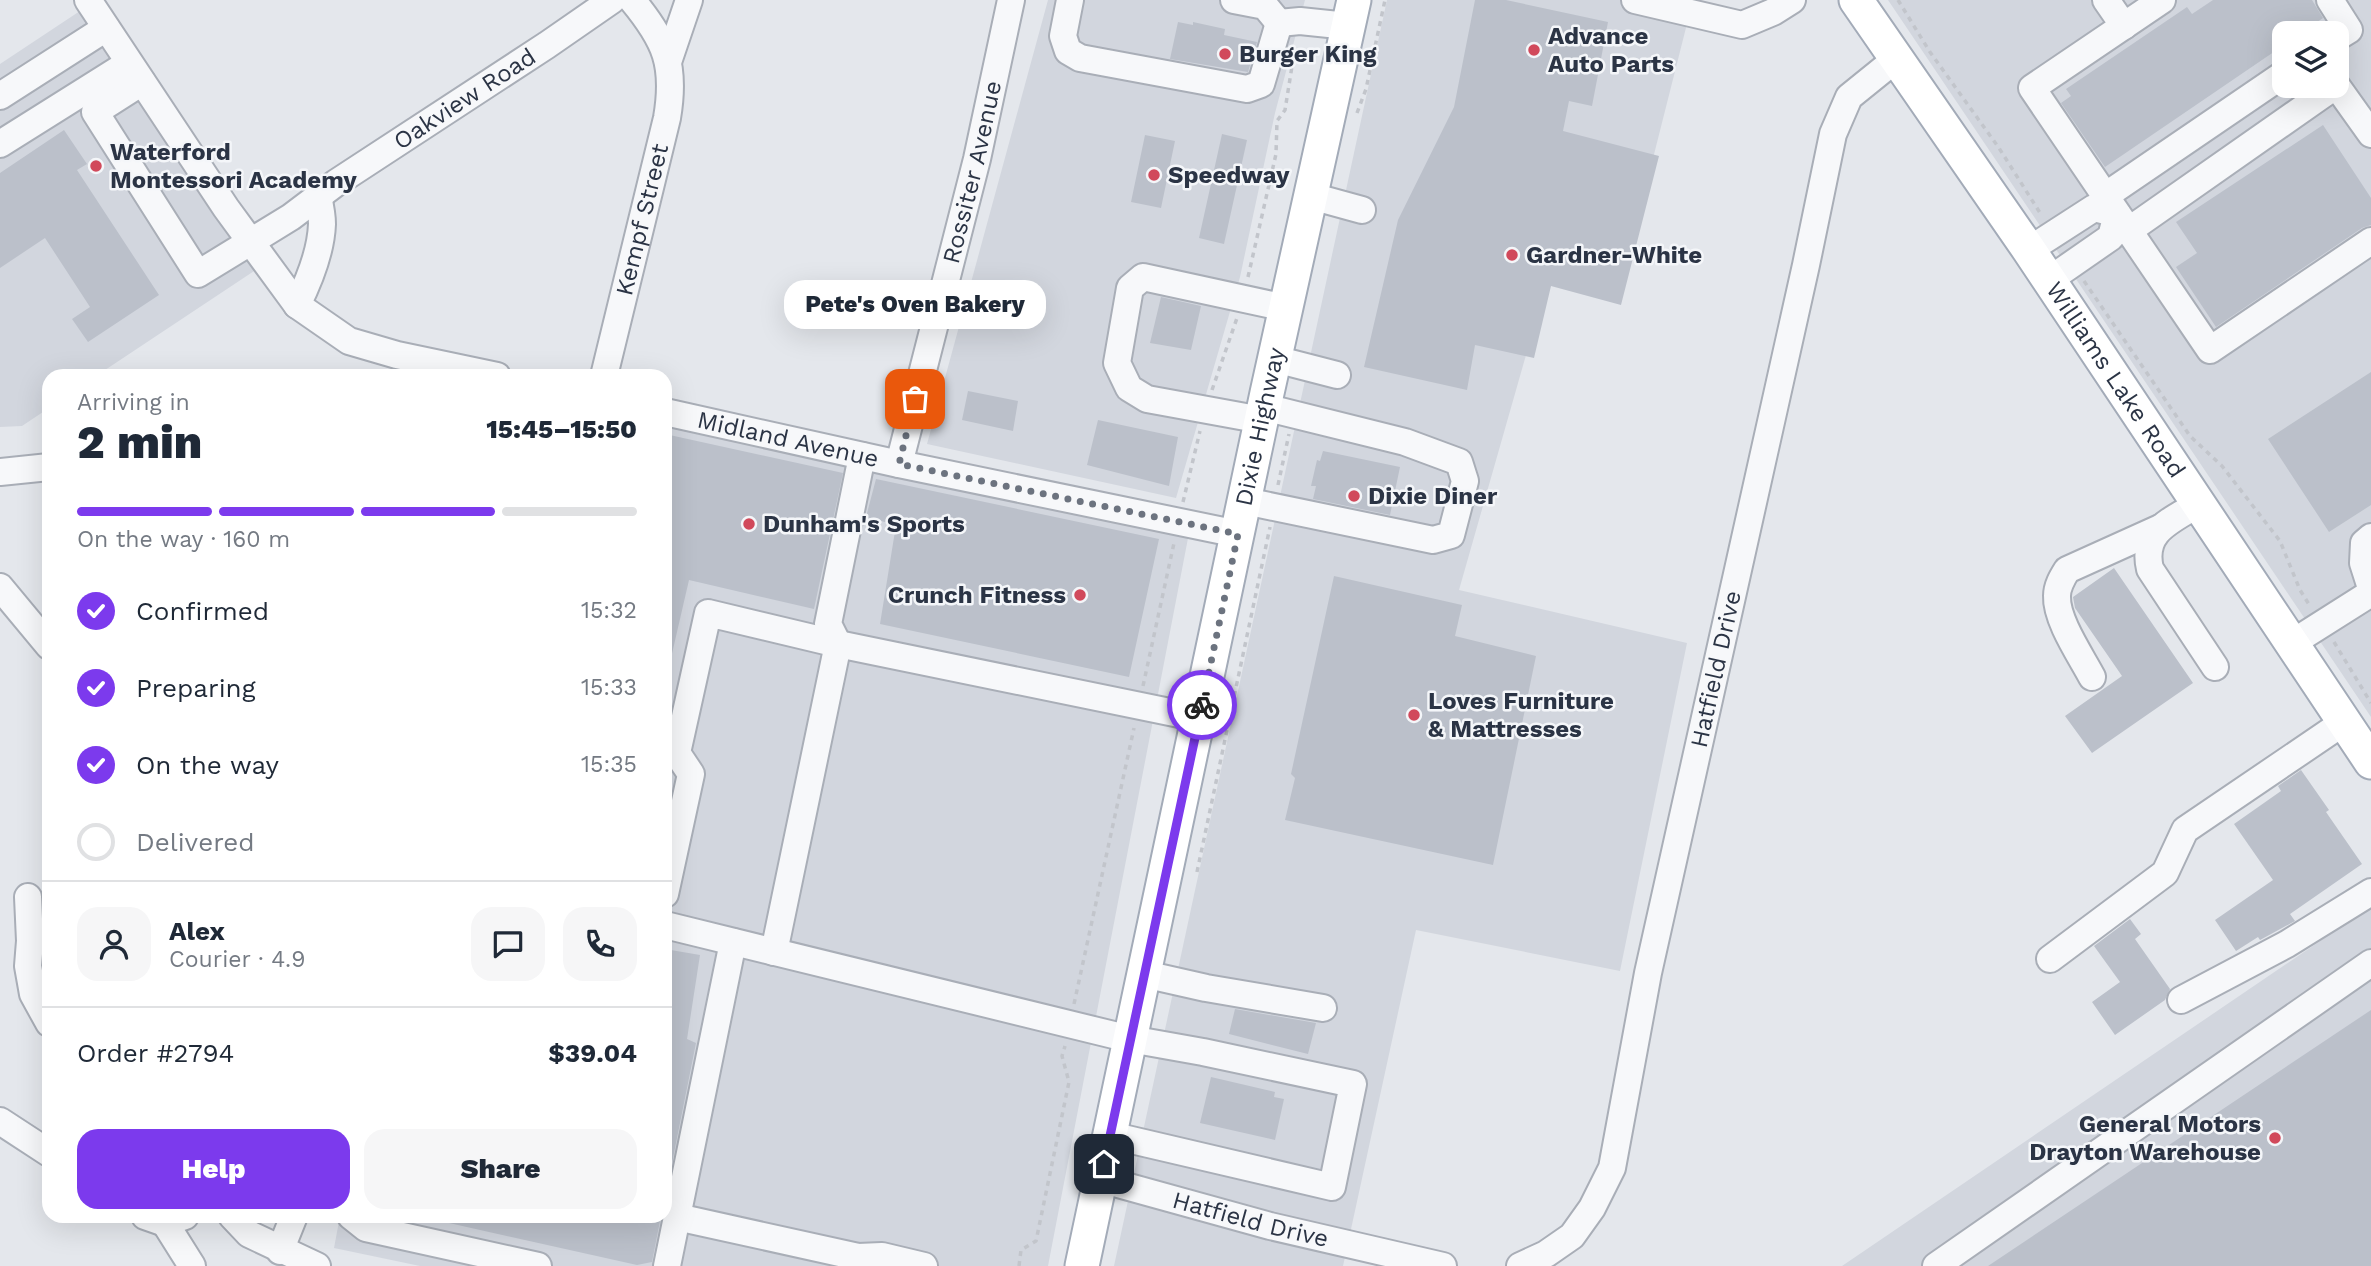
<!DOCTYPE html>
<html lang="en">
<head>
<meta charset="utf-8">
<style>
  body { margin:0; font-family:"Work Sans",sans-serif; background:#f6f6f7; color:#1f2937; height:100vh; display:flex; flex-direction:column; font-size:26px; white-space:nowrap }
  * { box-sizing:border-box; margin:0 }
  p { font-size:23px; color:#747a83 }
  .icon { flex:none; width:38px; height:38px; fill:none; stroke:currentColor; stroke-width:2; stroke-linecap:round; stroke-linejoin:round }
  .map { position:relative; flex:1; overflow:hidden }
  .side { position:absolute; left:42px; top:369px; width:630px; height:854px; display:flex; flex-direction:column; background:#fff; border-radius:21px; box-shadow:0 7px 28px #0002 }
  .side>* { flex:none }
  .buttons { position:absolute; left:2272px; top:21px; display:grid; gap:14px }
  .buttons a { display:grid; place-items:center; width:77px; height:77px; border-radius:14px; background:#fff; box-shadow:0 7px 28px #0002; font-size:35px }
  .pin { position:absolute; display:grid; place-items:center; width:60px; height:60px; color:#fff; margin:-30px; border-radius:14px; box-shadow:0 4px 10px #0006 }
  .courier { position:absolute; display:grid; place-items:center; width:70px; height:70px; margin:-35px; border:5px solid #7c3aed; border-radius:50%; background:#fff; color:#222; box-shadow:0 2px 9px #0007 }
  .bubble { position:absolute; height:49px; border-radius:21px; background:#fff; box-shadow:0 7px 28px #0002; font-size:23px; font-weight:800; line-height:49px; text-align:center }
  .summary em { font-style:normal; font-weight:800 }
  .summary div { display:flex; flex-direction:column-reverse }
  .summary { display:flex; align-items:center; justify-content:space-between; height:119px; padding:0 35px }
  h1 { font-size:46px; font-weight:800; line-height:52px }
  .bar { display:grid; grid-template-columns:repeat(4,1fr); gap:10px 7px; align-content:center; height:84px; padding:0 35px }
  .bar i { height:9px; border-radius:5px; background:#e0e1e3 }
  .bar .selected { background:#7c3aed }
  .bar p { grid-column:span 4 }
  .line { display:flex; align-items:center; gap:18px; padding:0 35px; border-top:2px solid #e0e1e3 }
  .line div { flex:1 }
  .round { display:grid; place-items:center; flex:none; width:74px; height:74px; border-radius:21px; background:#f6f6f7 }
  ol { padding:0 35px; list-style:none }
  li { display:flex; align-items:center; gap:21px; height:77px }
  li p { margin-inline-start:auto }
  li .icon { padding:7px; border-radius:50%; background:#7c3aed; color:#fff; stroke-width:4 }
  li:last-child { color:#747a83 }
  li i { width:38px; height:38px; border:4px solid #e0e1e3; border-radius:50% }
  .primary-button { display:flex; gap:14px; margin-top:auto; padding:14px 35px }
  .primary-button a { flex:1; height:80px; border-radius:21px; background:#7c3aed; color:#fff; font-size:28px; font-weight:800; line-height:80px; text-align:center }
  .primary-button a+a { background:#f6f6f7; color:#1f2937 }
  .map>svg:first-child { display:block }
  .built { fill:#d2d6de; fill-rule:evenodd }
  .building { fill:#bbc0ca }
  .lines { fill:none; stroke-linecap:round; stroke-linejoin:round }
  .minor-casing { stroke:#a9aeb7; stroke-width:30 }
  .major-casing { stroke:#a3abb8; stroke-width:37 }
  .path { stroke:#c2c5cb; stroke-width:3.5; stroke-dasharray:5 5; stroke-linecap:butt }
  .minor { stroke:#f7f8fa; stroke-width:26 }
  .major { stroke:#fff; stroke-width:33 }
  .done { stroke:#6c737f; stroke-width:7; stroke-dasharray:0 12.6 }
  .route { stroke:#7c3aed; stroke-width:9 }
  .poi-dot { fill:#d1495b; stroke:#f4f6f9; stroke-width:2.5 }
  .labels { text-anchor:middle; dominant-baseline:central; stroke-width:5; stroke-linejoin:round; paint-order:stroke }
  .poi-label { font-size:24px; font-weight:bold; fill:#2b3445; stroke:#f4f6f9; text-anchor:start }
  .street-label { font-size:24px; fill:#2b3445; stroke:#f4f6f9 }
</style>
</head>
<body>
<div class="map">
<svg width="2371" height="1266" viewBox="0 0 2371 1266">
  <rect width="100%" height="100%" fill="#e4e7ec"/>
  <!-- built -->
  <path class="built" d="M1048,0H1305L1275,113L1240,277L1176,498L927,444Z
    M1387,0H1693L1618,297L1548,278L1459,590L1687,643L1620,971L1416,930L1343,1266H1114Z
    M1888,0H2371V717ZM2284,33H2336V86H2284Z
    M86,7L260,267L96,376H49V408L22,426L0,427V64Z
    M665,425L1189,533L1048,1266H420L334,1248L340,1216H665Z
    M2371,905V1266H1842L2348,922Z"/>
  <!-- building -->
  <path class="building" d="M1475,0H1506L1608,22L1592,106L1569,101L1563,131L1659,156L1621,305L1551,286L1534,358L1475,345L1467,390L1364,367L1398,220L1454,107Z
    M2213,0H2312L2323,18L2301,33H2284V45L2105,167L2061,103L2071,96L2066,89L2187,7L2192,14Z
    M1178,22L1193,25V22L1225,29L1224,35L1257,42L1248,72L1170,59Z
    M2323,125L2371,198V225L2362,228L2216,327L2176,267L2197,253L2176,222Z
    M64,130L87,164L77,170L159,295L88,342L72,319L90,307L45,238L0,268V173Z
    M1222,134L1247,140L1224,244L1199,238Z
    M1145,135L1175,141L1161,208L1131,202Z
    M1161,297L1201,306L1191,350L1150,343Z
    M2371,372V505L2329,532L2268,439Z
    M968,391L1018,401L1013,431L962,420Z
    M1098,420L1178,437L1169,486L1087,465Z
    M665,434L843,473L814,609L689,580L671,658H665Z
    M1323,451L1400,467L1390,515L1313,499L1316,486H1311L1317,460L1320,461Z
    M876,479L1159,539L1129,677L880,624L896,525L866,517Z
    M2114,568L2193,683L2092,753L2065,716L2122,676L2075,608L2073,597Z
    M1334,576L1462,605L1455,636L1536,656L1493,865L1285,820L1295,778L1291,774Z
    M2301,770L2329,810L2326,812L2362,864L2290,914L2295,921L2260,940L2258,937L2236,951L2215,920L2273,880L2234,824L2281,791L2278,786Z
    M2130,919L2141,934L2135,939L2170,989L2165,1000L2115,1035L2092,1002L2120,982L2094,946Z
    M665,949L700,955L687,1039L696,1043L670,1173H665Z
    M1235,1009L1316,1023L1308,1054L1229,1034Z
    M2371,1010V1266H1988Z
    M1211,1077L1275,1092L1274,1097L1284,1099L1275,1140L1200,1123Z
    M450,1216H661L652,1262L637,1265L449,1223Z"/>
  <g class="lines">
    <!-- minor casing -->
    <g class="minor-casing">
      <g id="minor">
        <path d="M88,0L226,208L297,305L349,341L397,355L497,376"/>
        <path d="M1070,0L1063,36L1068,51L1080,58L1247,89L1261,84L1279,23"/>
        <path d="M1234,0L1265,6L1279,23"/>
        <path d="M1635,0L1742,25L1773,12L1792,0"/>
        <path d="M2106,0L2124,26"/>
        <path d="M2162,0L2032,88L2210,350L2371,241"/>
        <path d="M2330,0L2349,30L2336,38"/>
        <path d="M1279,23L1300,21L1348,26"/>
        <path d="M668,62L689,0"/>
        <path id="s1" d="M142,82L95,112L198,274L291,217L336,183L547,45L612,0"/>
        <path d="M2336,85L2371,134"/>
        <path d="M0,96L106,28"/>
        <path d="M0,144L129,63"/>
        <path d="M1311,196L1362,210"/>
        <path d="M2105,196L2284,74"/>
        <path d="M2128,231L2335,86"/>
        <path d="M2029,250L2094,208L2117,214"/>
        <path d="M2049,280L2111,237L2117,214"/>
        <path d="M297,305C309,281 321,252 322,224C322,215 320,205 318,196"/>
        <path d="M1275,359L1337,375"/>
        <path id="s2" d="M604,376L667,118C676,65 666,41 632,0"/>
        <path id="s3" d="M665,412L899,464L1238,534"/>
        <path d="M1262,420L1147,399L1129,388L1117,363L1130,288L1143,277L1286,308"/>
        <path id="s4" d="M899,464L977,159L1011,0"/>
        <path d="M0,472L49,467"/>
        <path d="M1245,501L1433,540L1451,535L1465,481L1459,462L1405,442L1264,407"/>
        <path d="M2198,504C2171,521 2141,531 2150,569L2215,667"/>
        <path d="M2371,537L2364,543L2363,563L2371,588"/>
        <path d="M0,587L49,646"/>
        <path d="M2292,643L2371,593"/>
        <path d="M2092,677C2081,656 2056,620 2057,596C2057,586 2062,578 2067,570L2160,528"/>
        <path d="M665,894L691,774L677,753L708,613L838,644L1199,718"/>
        <path d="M28,897L30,941L28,966L33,994L49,1023"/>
        <path d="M665,925L1130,1039L1203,1052L1353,1084L1332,1187L1110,1135"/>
        <path d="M774,952L838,644L828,624L862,456"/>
        <path d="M2050,959L2165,873L2185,830L2344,722"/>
        <path d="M1144,974L1206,988L1323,1008"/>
        <path d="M2181,1000L2287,944L2371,892"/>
        <path d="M0,1121L49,1153"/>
        <path id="s5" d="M1100,1179L1270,1226L1443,1266"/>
        <path d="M145,1216L165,1223L185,1216"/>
        <path d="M232,1216L249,1234L317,1266"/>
        <path d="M351,1216L366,1228L538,1266"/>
        <path d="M677,1217L858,1257L882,1256L924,1266"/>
        <path d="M165,1223L192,1266"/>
        <path d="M280,1251L294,1216"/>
        <path d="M667,1266L733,942"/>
        <path id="s6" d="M1520,1266L1546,1254L1572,1236L1592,1208L1612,1168L1648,973L1806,265L1833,134L1849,97L1896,59"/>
        <path d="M1936,1266L2371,963"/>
      </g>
    </g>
    <!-- major casing -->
    <g class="major-casing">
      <g id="major">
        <path id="s7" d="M1856,0L2029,250L2371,762"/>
        <path id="s8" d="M1082,1266L1267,393L1354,0"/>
      </g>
    </g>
    <!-- path -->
    <path class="path" d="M1898,0L1930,52L1999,148L2042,216
      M1357,113L1366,89L1385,0
      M1248,277L1276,154L1277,121L1285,110L1293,60
      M2084,281L2190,436L2222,466L2280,541L2300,590L2310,606
      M1212,390L1237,318
      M1278,485L1289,434
      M1183,502L1200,431
      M2334,642L2371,703
      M1143,686L1174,543
      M1197,872L1270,527
      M1074,1004L1134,728
      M1019,1266L1021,1250L1036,1241L1069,1082L1062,1056L1065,1046"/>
    <!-- minor -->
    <use href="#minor" class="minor"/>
    <!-- major -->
    <use href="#major" class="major"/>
  </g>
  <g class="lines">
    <!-- done -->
    <path class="done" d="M915,399L899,464L1238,534L1202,705"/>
    <!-- route -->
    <path class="route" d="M1104,1164L1202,705"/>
  </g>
  <!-- markers -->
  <g class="poi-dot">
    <circle cx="1534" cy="50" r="7"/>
    <circle cx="1225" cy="54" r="7"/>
    <circle cx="96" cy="166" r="7"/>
    <circle cx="1154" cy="175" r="7"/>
    <circle cx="1512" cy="255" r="7"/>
    <circle cx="1354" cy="496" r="7"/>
    <circle cx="749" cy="524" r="7"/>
    <circle cx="1080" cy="595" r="7"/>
    <circle cx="1414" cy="715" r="7"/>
    <circle cx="2275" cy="1138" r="7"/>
  </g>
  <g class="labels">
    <!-- poi labels -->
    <g class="poi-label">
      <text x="1548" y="36">Advance<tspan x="1548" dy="28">Auto Parts</tspan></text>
      <text x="1239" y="54">Burger King</text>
      <text x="110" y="152">Waterford<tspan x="110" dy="28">Montessori Academy</tspan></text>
      <text x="1168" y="175">Speedway</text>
      <text x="1526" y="255">Gardner-White</text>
      <text x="1368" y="496">Dixie Diner</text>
      <text x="763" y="524">Dunham's Sports</text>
      <text x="1066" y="595" text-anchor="end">Crunch Fitness</text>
      <text x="1428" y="701">Loves Furniture<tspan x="1428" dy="28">&amp; Mattresses</tspan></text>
      <text x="2261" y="1124" text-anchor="end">General Motors<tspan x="2261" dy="28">Drayton Warehouse</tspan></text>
    </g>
    <!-- street labels -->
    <g class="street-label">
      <text stroke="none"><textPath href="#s1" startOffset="567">Oakview Road</textPath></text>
      <text stroke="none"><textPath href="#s4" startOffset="301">Rossiter Avenue</textPath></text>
      <text stroke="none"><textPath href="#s2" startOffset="161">Kempf Street</textPath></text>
      <text stroke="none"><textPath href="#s7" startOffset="460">Williams Lake Road</textPath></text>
      <text stroke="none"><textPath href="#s8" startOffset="858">Dixie Highway</textPath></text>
      <text stroke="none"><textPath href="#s3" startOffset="126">Midland Avenue</textPath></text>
      <text stroke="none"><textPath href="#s6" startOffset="649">Hatfield Drive</textPath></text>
      <text stroke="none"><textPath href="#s5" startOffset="156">Hatfield Drive</textPath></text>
    </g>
  </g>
</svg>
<div class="buttons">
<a><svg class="icon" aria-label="layers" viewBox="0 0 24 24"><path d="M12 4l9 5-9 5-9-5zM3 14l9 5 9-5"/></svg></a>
</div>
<div class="pin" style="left:915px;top:399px;background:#ea580c"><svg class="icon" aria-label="bag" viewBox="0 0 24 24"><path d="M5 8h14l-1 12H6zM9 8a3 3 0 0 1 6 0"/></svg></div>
<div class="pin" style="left:1104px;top:1164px;background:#1f2937"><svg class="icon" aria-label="home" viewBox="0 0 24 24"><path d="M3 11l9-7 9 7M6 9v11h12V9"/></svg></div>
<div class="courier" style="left:1202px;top:705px"><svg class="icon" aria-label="bike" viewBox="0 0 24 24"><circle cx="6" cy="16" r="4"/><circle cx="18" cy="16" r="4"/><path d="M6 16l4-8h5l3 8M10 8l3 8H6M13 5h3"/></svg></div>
<div class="bubble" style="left:784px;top:280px;width:262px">Pete's Oven Bakery</div>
<section class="side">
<div class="summary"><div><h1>2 min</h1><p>Arriving in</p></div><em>15:45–15:50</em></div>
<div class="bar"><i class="selected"></i><i class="selected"></i><i class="selected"></i><i></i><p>On the way · 160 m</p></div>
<ol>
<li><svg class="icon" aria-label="check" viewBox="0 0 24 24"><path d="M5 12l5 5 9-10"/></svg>Confirmed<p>15:32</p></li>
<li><svg class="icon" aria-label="check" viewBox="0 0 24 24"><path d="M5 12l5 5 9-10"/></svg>Preparing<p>15:33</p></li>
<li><svg class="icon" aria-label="check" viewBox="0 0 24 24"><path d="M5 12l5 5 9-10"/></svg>On the way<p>15:35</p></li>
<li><i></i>Delivered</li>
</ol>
<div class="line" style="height:126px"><a class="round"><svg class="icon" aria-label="person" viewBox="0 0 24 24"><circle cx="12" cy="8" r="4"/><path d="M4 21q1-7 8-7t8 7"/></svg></a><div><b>Alex</b><p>Courier · 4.9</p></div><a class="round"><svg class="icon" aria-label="chat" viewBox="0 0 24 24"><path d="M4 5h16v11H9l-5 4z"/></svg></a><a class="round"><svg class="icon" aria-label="phone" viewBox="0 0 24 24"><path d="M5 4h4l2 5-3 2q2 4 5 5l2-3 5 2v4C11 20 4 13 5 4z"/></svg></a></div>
<div class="line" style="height:91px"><div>Order #2794</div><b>$39.04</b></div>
<div class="primary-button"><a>Help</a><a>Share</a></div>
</section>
</div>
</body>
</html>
